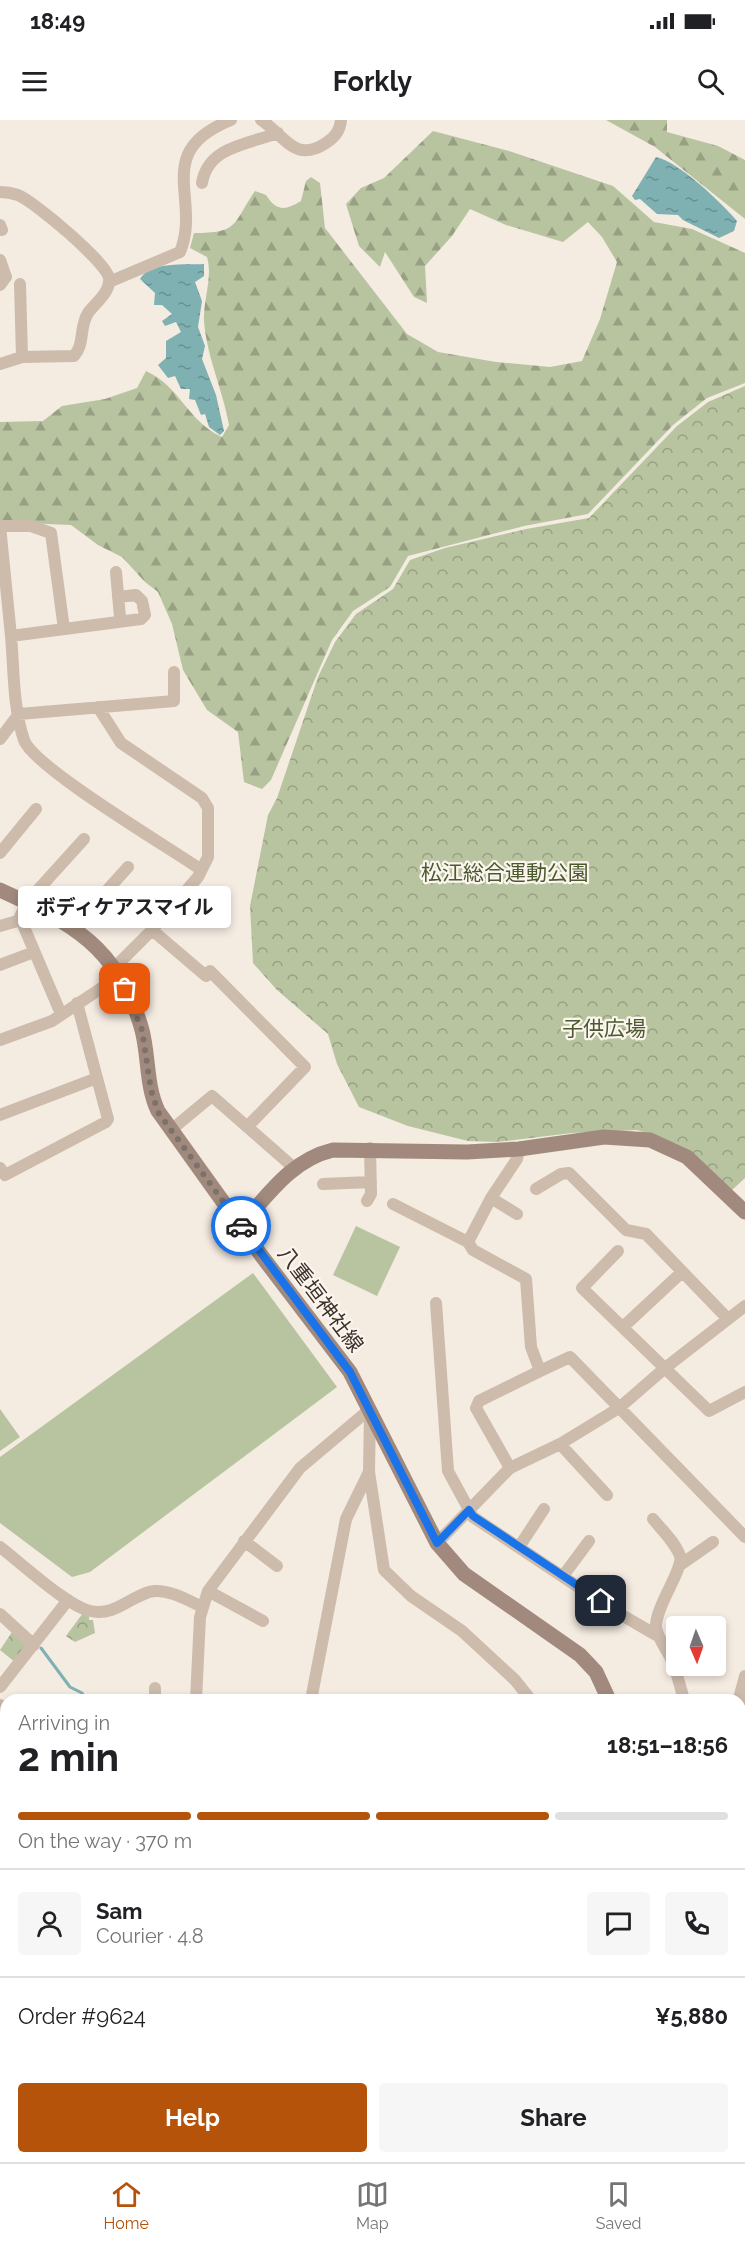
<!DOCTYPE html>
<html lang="en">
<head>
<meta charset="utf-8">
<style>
  body { margin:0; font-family:Raleway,"Noto Sans JP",sans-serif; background:#f6f6f6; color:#202124; height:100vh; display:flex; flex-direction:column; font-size:22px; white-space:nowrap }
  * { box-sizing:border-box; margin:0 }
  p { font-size:20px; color:#757577 }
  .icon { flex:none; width:33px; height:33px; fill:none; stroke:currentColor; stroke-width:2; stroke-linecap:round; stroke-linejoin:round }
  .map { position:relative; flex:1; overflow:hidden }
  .panel { position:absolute; left:0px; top:1574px; width:746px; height:470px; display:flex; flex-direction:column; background:#fff; border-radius:18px 18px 0 0; box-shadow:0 3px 9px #0003 }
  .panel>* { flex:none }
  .needle { width:39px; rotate:178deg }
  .controls { position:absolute; left:666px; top:1496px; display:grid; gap:12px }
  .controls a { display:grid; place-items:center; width:60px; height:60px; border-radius:6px; background:#fff; box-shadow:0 3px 9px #0003; font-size:30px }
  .pin { position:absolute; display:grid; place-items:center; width:51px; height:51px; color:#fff; margin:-26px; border-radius:12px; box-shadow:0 3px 9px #0006 }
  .courier { position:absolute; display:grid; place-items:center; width:60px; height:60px; margin:-30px; border:4px solid #1a73e8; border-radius:50%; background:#fff; color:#222; box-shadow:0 2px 8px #0007 }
  .bubble { position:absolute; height:42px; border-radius:6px; background:#fff; box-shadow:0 3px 9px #0003; font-size:20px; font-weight:700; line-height:42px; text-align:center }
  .summary em { font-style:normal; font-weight:700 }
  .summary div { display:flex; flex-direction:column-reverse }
  .summary { display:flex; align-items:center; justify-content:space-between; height:102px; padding:0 18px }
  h1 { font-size:39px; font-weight:700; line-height:45px }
  .bar { display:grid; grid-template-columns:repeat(4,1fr); gap:9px 6px; align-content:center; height:72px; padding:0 18px }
  .bar i { height:8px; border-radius:4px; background:#e0e0e0 }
  .bar .active { background:#b45309 }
  .bar p { grid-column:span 4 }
  .line { display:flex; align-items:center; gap:15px; padding:0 18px; border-top:2px solid #e0e0e0 }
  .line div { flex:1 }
  .round { display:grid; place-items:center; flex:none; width:63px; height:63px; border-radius:6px; background:#f6f6f6 }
  .button { display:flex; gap:12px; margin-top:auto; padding:12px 18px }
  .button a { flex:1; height:69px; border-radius:6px; background:#b45309; color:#fff; font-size:24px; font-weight:700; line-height:69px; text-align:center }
  .button a+a { background:#f6f6f6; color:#202124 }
  .status { display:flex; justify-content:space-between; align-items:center; height:42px; padding:0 30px; background:#fff; direction:ltr }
  .status svg { height:16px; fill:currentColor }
  header { display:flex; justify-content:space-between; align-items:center; height:78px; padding:0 18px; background:#fff; font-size:27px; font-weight:700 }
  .dock { display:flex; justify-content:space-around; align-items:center; height:84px; border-top:2px solid #e0e0e0; background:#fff; font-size:16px; color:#757577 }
  .dock a { display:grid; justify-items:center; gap:3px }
  .dock .active { color:#b45309 }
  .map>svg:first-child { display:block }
  .grass { fill:#b8c4a0 }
  .forest { fill:url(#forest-firs) }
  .park { fill:url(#park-crowns) }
  .water { fill:url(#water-ripples) }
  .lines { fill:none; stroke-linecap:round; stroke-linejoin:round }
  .stream { stroke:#7fb0b2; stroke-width:3 }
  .street { stroke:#cdbbac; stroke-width:12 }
  .secondary { stroke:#a18a7d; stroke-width:15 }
  .primary { stroke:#7d675c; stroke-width:15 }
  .highway { stroke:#5c4a42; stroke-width:18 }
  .done { stroke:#7c716b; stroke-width:6; stroke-dasharray:0 10.8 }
  .route { stroke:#1a73e8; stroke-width:8 }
  .labels { text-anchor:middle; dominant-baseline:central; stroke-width:4.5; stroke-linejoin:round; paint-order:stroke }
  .park-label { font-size:21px; fill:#4a5a2e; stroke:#fbf5ee }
  .street-label { font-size:21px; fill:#3b302b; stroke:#fbf5ee }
</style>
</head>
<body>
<div class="status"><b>18:49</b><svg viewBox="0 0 49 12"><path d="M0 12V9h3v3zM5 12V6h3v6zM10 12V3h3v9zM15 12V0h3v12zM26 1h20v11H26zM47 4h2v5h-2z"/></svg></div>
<header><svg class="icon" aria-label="menu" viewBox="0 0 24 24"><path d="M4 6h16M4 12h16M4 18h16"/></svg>Forkly<svg class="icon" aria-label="search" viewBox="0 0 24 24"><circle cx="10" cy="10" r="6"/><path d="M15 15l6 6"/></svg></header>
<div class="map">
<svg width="745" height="2042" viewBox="0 0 745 2042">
  <defs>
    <pattern id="forest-firs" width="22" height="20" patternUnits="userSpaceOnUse" patternTransform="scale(1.5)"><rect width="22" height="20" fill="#b8c4a0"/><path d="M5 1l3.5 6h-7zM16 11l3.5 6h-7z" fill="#97a083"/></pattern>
    <pattern id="park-crowns" width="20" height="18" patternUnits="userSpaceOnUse" patternTransform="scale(1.5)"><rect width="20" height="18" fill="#b8c4a0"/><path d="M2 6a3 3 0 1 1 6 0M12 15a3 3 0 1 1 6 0" fill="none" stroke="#97a083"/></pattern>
    <pattern id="water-ripples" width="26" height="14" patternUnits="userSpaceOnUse" patternTransform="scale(1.5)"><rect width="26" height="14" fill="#7fb0b2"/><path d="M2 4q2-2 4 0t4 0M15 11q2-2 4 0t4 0" fill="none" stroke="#699091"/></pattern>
  </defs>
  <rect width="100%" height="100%" fill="#f4ebe1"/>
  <!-- grass -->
  <path class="grass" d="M356,1106L400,1127L377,1176L333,1155Z
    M253,1153L337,1267L90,1452L72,1457L0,1403V1337Z
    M0,1289L20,1317L0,1331Z"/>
  <!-- forest -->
  <path class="forest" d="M606,0H667V12L718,26L745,40V99L655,27Z
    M433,11L509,31L613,66L654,102L692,109L745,133V263L707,278L673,305L588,394L524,406L408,436L390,467L353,491L332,520L271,660L262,669L244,662L238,612L207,590L183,550L172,504L158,472L145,462L122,437L98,425L71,405L0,402V302L43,301L62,286L105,279L137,268L146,251C181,267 186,300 222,317L229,305C223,270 207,238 204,201C203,180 213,158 207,137L190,128L194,113C239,113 232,105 255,71L266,75C276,91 285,91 301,81L306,61L311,57L320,63L325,108L407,214L438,232L496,242L550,247L582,241L600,199L617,142L602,117L588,102L563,122L506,105L470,89L452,116L425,146L427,183L414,177L385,132L380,147L359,126L346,84L361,68L384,58Z"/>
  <!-- park -->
  <path class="park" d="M745,266V1058L731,1071L659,1017L637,1010L572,1013L497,1022L468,1021L408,1006L359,987L337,944L328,914L277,870L253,843L250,786L268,695L277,678L318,557L335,522L356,494L393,469L410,440L445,428L526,409L589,398L677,306L708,282Z
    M83,1493L89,1495V1500H93L95,1513L75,1522L66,1516Z
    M12,1512L26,1523V1530L16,1543L0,1530Z"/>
  <!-- water -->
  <path class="water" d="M656,37C678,41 722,83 737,101L734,111L719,118L683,100L678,95L657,94L640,79L635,80L632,76Z
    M204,144V156L195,162L202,181L198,207L205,226L202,239L216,275L224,311L220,315L209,307L205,294L201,295L195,280L189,279L190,269H181L175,256L168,258L158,245L166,238V221L181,212L176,202L165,206L162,201L172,194L162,185H154L155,173L140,159C150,141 186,145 204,144Z"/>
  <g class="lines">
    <!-- stream -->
    <path class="stream" d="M41,1528L70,1567L82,1573L86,1580"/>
    <!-- street -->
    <path class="street" d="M261,0C285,15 294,44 326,23C335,17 340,11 341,0
      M202,63C208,26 249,24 278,13
      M0,72C6,72 12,73 18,75C35,82 106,142 109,158C111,172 95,183 88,193C79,207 85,224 74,236L22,237L0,244
      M0,105L2,110
      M0,140L6,157L0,165
      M109,162L180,132C202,79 151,32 231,0
      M20,164L22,237
      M0,406L11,516L141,499L145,495L142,481L136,475L118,477
      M0,406H31L51,413L64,509
      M116,452L120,497
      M11,516C14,550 13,588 24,620C33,647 170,728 200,749
      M98,587L121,623L202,678L208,688V737L198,757L152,810L114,848
      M0,619L19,594L174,581V552
      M0,733L36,689
      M189,770L220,796
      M19,799L27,782L84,719
      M0,806L21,800L61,894
      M74,807L128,747
      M152,810L206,856
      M0,845L34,832
      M210,851L305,947L247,1007
      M0,920L52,901L118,857
      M0,995L97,958L77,883
      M171,1010L212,976L293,1047
      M0,1048L5,1055L106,1002L108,999L97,958
      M323,1064L371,1062
      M536,1069L561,1054L569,1053L626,1110L646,1114L728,1199
      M491,1078L517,1094
      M367,1081L371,1074L370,1028
      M393,1084L468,1122
      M618,1131L582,1168L709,1291L745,1272
      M436,1183L448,1351L473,1397L613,1490L658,1516
      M623,1207L682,1152
      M540,1251L570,1237L745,1417
      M560,1324L607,1375
      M510,1348L476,1288L479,1281L540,1251L531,1227L526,1159L473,1130L468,1122L491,1078L517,1039L519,1029
      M369,1352L384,1450L411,1476L462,1511L515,1560L531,1580
      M653,1399C662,1410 675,1422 680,1436C684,1449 656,1485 656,1506C657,1518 666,1528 671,1539C677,1552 680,1566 684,1580
      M244,1421L277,1446
      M437,1423L510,1348L560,1324L619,1288L665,1248L745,1186
      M0,1427C20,1442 67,1486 90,1491C115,1496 127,1479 149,1472C165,1467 188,1480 202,1487
      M519,1427L544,1389
      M680,1445L713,1422
      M563,1456L589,1421
      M208,1471L263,1501
      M0,1494L34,1525
      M745,1556L740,1575L745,1616
      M0,1567L68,1480
      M155,1568V1580
      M196,1580L200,1497L208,1471L300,1348L370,1289
      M311,1580L346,1399L369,1352L370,1290
      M0,1585L6,1589
      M740,1660L745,1663
      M0,1703L6,1702
      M740,1704L745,1699
      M0,1737L6,1742
      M0,1799L6,1800
      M0,1839L6,1838
      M0,1890H6
      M740,1893H745
      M0,1923L6,1919
      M740,1924H745
      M6,1941V1942
      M740,1984H745
      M46,2042L49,2037
      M334,2042L336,2037
      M474,2042L476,2037
      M546,2042L549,2038L557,2042
      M653,2042L654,2037"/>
    <!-- secondary -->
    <path class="secondary" d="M0,770C72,803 119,827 142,910C149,937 146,966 158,991L261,1135L350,1252L437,1423L464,1454L580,1535L596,1552L609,1580
      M241,1105C268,1075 291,1040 333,1030L467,1032L519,1029L604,1017L650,1020L687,1037L745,1092"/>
    <!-- primary -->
    <path class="primary" d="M501,2042L505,2037
      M517,2042L521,2037"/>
    <!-- highway -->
    <path class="highway" d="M740,1801L745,1800
      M740,1816L745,1815
      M740,1830L745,1829
      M0,1850L6,1849
      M0,1871L6,1870"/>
  </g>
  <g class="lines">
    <!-- done -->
    <path class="done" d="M125,869L142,910L151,970L158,992L241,1106"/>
    <!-- route -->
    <path class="route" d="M241,1106L350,1252L437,1423L469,1390L473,1396L601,1481"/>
  </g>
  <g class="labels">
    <!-- park labels -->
    <g class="park-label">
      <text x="505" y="752">松江総合運動公園</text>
      <text x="604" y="908">子供広場</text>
    </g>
    <!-- street labels -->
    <g class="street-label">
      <text transform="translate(321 1179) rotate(53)">八重垣神社線</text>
    </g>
  </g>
</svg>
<div class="controls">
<a><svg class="needle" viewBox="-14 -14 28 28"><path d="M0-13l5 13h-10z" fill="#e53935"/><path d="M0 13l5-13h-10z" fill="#757577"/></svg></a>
</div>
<div class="pin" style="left:125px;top:869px;background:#ea580c"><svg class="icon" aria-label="bag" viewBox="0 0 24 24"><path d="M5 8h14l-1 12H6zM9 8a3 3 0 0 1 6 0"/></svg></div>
<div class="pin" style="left:601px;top:1481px;background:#1f2937"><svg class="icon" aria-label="home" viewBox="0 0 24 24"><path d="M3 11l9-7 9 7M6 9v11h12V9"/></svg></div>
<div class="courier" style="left:241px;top:1106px"><svg class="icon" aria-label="car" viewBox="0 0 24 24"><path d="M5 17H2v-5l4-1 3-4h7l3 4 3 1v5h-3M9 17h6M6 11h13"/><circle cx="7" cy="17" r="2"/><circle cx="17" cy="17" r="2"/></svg></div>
<div class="bubble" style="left:18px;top:766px;width:213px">ボディケアスマイル</div>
<section class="panel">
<div class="summary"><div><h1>2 min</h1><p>Arriving in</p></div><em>18:51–18:56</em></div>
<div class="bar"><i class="active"></i><i class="active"></i><i class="active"></i><i></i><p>On the way · 370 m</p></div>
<div class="line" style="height:108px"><a class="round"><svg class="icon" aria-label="person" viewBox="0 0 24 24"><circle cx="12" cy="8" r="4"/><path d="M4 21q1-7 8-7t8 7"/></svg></a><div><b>Sam</b><p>Courier · 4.8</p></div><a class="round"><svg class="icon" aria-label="chat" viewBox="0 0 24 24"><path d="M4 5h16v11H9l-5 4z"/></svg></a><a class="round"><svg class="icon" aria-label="phone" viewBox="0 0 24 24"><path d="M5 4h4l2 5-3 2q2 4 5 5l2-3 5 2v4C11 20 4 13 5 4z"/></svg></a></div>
<div class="line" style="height:78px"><div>Order #9624</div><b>¥5,880</b></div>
<div class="button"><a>Help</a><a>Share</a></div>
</section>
</div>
<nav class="dock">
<a class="active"><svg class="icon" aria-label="home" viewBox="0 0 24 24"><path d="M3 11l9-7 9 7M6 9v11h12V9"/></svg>Home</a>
<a><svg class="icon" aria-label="map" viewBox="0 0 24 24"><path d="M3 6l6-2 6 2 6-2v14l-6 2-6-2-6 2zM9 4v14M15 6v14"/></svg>Map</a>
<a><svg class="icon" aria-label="saved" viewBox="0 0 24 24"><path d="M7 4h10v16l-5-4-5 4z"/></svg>Saved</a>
</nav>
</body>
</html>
